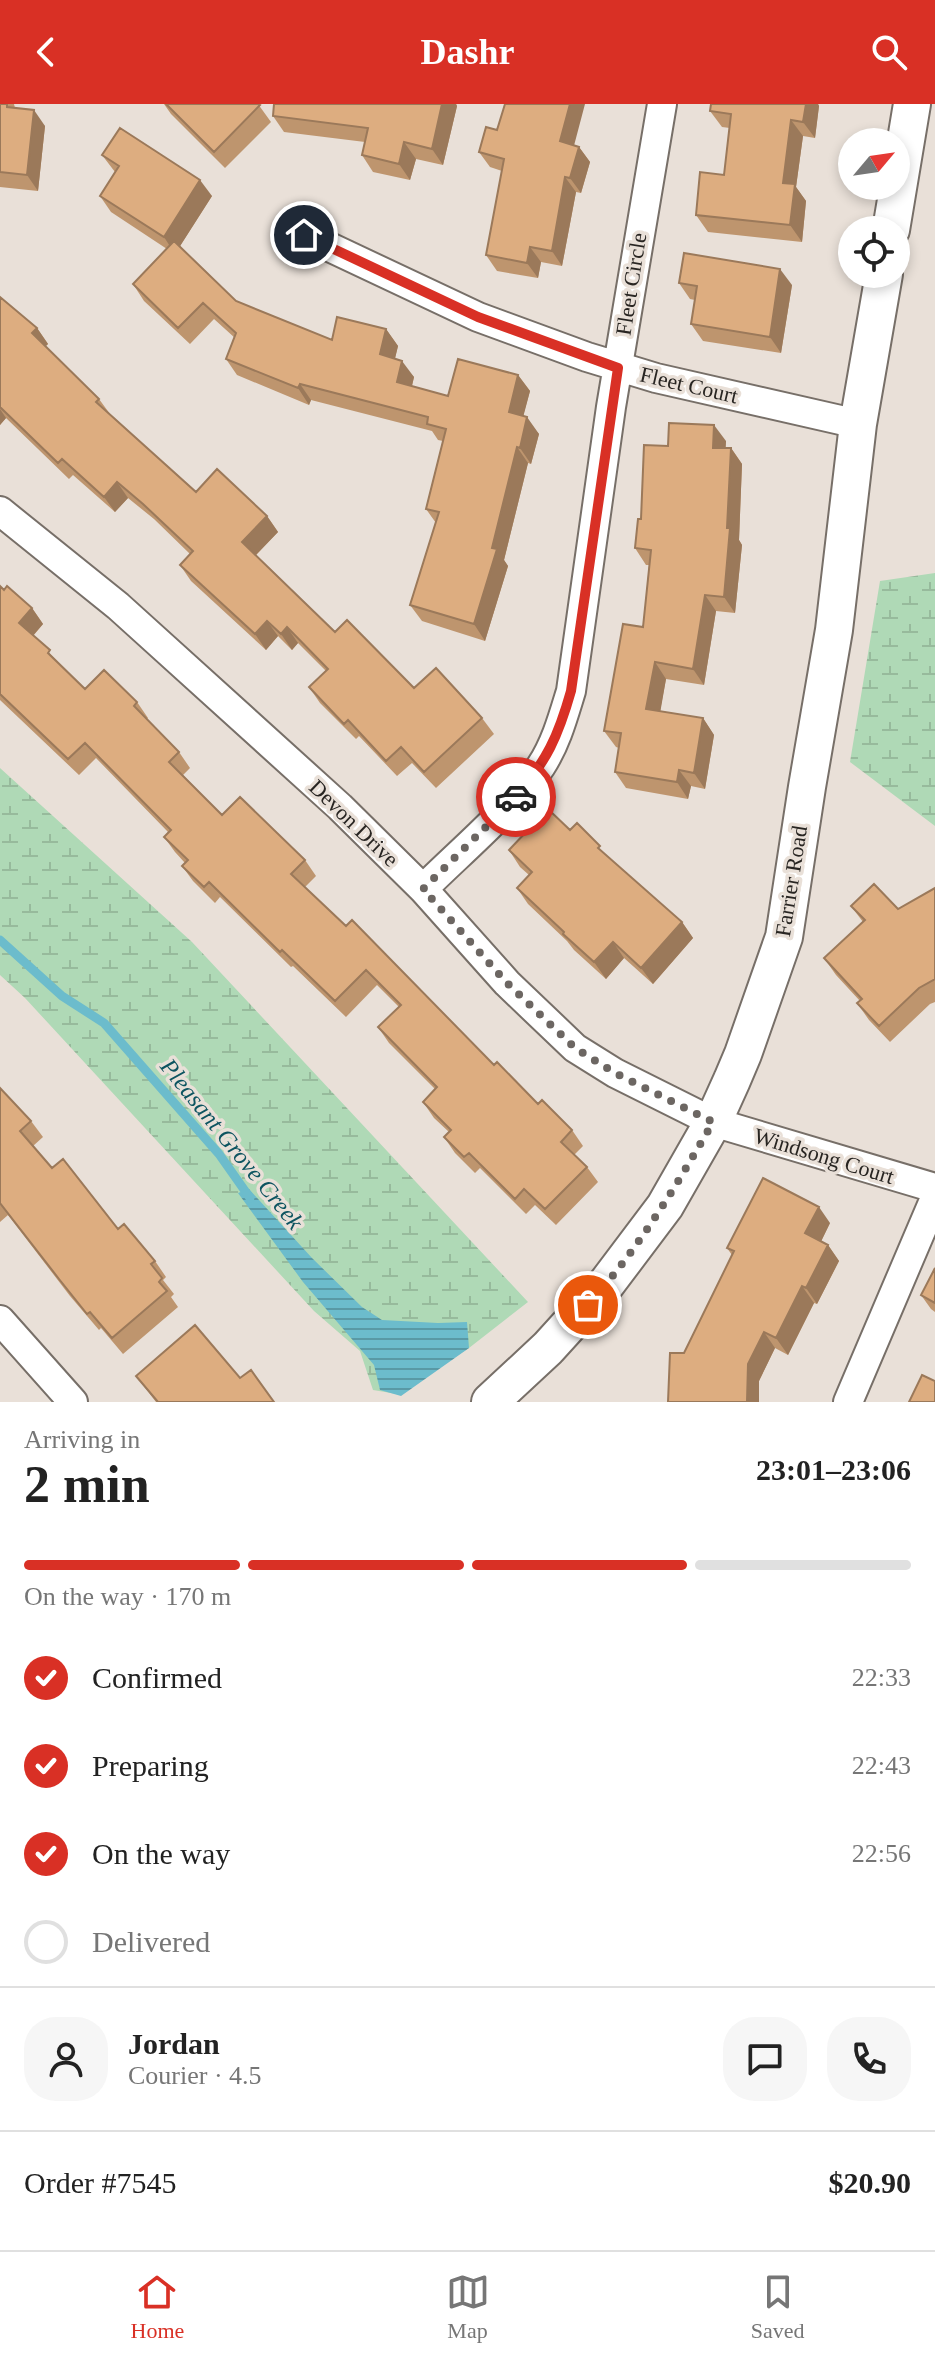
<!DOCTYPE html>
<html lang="en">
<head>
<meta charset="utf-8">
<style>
  body { margin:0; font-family:"Times New Roman",serif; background:#f6f6f6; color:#222; height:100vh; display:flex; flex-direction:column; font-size:30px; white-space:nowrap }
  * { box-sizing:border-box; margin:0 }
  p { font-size:26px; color:#767676 }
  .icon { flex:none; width:44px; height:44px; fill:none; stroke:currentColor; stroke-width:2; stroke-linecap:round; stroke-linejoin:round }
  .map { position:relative; height:1298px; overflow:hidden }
  .drawer { display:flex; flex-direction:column; background:#fff; flex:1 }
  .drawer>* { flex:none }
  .needle { width:52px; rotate:61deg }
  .buttons { position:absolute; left:838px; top:24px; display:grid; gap:16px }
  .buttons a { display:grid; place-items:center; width:72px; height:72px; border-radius:50%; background:#fff; box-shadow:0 4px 12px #0003; font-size:40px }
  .pin { position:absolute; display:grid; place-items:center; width:68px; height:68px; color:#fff; margin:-34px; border:4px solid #fff; border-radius:50%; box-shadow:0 2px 8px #0007 }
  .courier { position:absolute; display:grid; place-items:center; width:80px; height:80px; margin:-40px; border:6px solid #d93025; border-radius:50%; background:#fff; color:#222; box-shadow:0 2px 10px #0007 }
  .summary em { font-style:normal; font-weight:700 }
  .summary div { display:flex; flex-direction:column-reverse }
  .summary { display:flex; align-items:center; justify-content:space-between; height:136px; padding:0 24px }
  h1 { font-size:52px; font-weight:700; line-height:60px }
  .bar { display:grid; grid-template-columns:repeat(4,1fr); gap:12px 8px; align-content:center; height:96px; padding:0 24px }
  .bar i { height:10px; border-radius:6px; background:#e0e0e0 }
  .bar .selected { background:#d93025 }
  .bar p { grid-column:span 4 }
  .line { display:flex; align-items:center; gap:20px; padding:0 24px; border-top:2px solid #e0e0e0 }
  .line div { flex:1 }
  .round { display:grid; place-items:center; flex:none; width:84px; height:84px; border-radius:32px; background:#f6f6f6 }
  ol { padding:0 24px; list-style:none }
  li { display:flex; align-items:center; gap:24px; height:88px }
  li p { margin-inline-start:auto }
  li .icon { padding:8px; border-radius:50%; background:#d93025; color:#fff; stroke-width:4 }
  li:last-child { color:#767676 }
  li i { width:44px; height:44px; border:4px solid #e0e0e0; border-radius:50% }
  header { display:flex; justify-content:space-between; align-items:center; height:104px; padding:0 24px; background:#d93025; color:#fff; font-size:36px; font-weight:700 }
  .tab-bar { display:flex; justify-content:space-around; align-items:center; height:112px; border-top:2px solid #e0e0e0; background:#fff; font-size:22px; color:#767676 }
  .tab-bar a { display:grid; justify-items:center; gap:4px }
  .tab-bar .selected { color:#d93025 }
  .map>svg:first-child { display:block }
  .wetland { fill:url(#wetland-marsh) }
  .water { fill:url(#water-rules) }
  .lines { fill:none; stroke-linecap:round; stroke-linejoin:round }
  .stream { stroke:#6cbccc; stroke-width:9 }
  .minor-casing { stroke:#776f68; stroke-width:32 }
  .tertiary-casing { stroke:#776f68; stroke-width:40 }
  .minor { stroke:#fff; stroke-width:28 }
  .tertiary { stroke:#fff; stroke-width:36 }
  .wall { fill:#be956e }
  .shaded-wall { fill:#9b795a }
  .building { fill:#ddad80; stroke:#9b795a; stroke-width:2 }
  .done { stroke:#6c6662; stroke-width:8; stroke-dasharray:0 14.4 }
  .route { stroke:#d93025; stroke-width:10 }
  .labels { text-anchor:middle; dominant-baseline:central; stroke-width:7; stroke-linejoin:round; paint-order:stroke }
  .street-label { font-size:22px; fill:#282522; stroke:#e9e0d8 }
  .water-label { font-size:24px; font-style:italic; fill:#0d5460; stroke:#e9e0d8 }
</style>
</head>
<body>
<header><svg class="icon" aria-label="back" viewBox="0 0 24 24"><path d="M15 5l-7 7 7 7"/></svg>Dashr<svg class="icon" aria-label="search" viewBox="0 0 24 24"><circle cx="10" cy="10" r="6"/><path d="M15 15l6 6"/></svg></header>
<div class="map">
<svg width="935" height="1298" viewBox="0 0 935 1298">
  <defs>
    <pattern id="wetland-marsh" width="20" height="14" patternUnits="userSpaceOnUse" patternTransform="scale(2)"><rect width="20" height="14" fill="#afd9b6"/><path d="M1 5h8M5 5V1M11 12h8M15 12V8" fill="none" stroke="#97ba9c"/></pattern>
    <pattern id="water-rules" width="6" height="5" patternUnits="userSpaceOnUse" patternTransform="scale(2)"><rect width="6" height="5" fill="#6cbccc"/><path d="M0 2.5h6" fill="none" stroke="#5999a5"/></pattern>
  </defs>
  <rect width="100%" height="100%" fill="#e9e0d8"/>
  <!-- wetland -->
  <path class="wetland" d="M935,469V722L850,658L880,477Z
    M0,664L192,838L528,1198L469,1244L397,1290L373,1286L360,1247L314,1207L25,894L0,871Z"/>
  <!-- water -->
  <path class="water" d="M249,1085L312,1154L362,1203L382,1216L438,1219L467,1218L469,1244L401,1292L380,1286L374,1261L303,1178L238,1089Z"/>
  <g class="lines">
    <!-- stream -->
    <path class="stream" d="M0,836L62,892L104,919L219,1050L250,1094"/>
    <!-- minor casing -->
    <g class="minor-casing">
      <path id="minor" d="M304,131L478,213L587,253L656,274L858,320
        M0,407L118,502L340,703L423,785L507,879L575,944L615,969L713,1018L935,1084
        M423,785C461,747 511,706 541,662C556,639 563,613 571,587L611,303L662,0
        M0,1216L73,1298
        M848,1298L935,1094"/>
    </g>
    <!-- tertiary casing -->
    <g class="tertiary-casing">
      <path id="tertiary" d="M891,126L912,0
        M490,1298L548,1244L607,1179L665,1102L713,1018L732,976L743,950L784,833L807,683L834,526L858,320L884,170"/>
    </g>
    <!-- minor -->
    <use href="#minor" class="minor"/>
    <!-- tertiary -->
    <use href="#tertiary" class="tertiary"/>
  </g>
  <!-- wall -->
  <path class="wall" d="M0,0H14L15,4L45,22L38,87L0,83Z
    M164,0H258L271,18L225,64L171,10Z
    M274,0H456L457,2L443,61L416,55L410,76L373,68L362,51L365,38L284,28L273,12Z
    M711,0H818L819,2L815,34L803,32L796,83L806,97L802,138L708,128L696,111L724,71L730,24L722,23L710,7Z
    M497,26L579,43L590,58L581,89L576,88L562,162L541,158L538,174L497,167L486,151L502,67L490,63L479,48Z
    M102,51L212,92L180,142L236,197L332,236L386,225L398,242L395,254L414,273L412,282L448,292L518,271L530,287L523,312L539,330L531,360L528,359L504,456L508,462L485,537L422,517L410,501L436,419L426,405L443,337L438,336L432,327L311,296L309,301L237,271L226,255L235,234L214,215L190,240L144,197L133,180L167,145L111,108L100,92L115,68Z
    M679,179L792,181L781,249L703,237L691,220L695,196L690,195Z
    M0,193L37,224L48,240L45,242L99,295L110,310L196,388L267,412L278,428L256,451L335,528L414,584L482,614L494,630L436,684L412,659L397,672L359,632L356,635L320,599L309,583L326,567L298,539L292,546L278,532L266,546L191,477L180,461L190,450L154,415L128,394L115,408L73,371L69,375L6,314L0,321Z
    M726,337L725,344H731L742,360L739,436L742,441L735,509L716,507L704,581L666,575L660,607L703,614L714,631L705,685L691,682L688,695L626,684L615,668L619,644L616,643L604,627L613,582L643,523L649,461H646L635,444L641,415L668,342Z
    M0,482L32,504L43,520L33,532L59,559L85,585L137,598L148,614L147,615L179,648L190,664L183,671L222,711L305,756L316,772L305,783L494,961L538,1000L572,1026L583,1042L574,1051L587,1063L598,1078L556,1121L535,1101L526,1110L480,1064L475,1069L455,1049L444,1033L449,1028L434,1014L423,998L435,985L389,939L378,923L399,903L377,881L346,913L293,862L291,863L220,793L215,799L193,777L182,762L185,759L175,748L164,733L168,728L96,654L79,671L0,596Z
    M570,726L607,752L682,818L693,834L653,880L624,854L606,875L574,846L567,837L528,800L517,784L529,771L520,763L509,746Z
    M935,784V898L930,900L890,938L869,916L857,899L860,897L836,871L824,854L863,818L851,802L898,805Z
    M0,984L31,1017L43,1033L33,1042L52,1064L155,1157L166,1173L163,1176L174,1190L171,1193L178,1203L123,1250L101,1224L99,1226L70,1192L8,1111L0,1118Z
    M830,1119L821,1137L828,1141L839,1157L817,1200L814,1199L788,1251L775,1244L759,1277V1298H668L732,1151L727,1144Z
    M935,1164V1208L931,1205L921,1191Z
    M136,1272L240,1274L274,1298H156Z"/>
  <!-- shaded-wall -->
  <path class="shaded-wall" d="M442,0H456L457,2L443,61L432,45Z
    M570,0H585L571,53L560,37Z
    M806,0H818L819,2L815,34L803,18Z
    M34,6L45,22L38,87L27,71Z
    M791,16L803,32L796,83L806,97L802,138L790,121L783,79Z
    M404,38L416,55L410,76L399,60Z
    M579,43L590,58L581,89L570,74Z
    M565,73L576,88L562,162L552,147Z
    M200,76L212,92L175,150L164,133Z
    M530,143L541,158L538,174L527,159Z
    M780,165L792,181L781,249L770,233Z
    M37,224L48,240L43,245L32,229Z
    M386,225L398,242L392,267L380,250Z
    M402,257L414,273L409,294L397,278Z
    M518,271L530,287L520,325L509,308Z
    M300,280L311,296L309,301L298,284Z
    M0,305L6,314L0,321Z
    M527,313L539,330L531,360L520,344Z
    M714,321L726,337L725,360L713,344Z
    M517,343L528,359L504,456L508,462L485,537L474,520Z
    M731,344L742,360L739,436L742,441L735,509L724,493Z
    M117,378L128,394L115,408L104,393Z
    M267,412L278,428L253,454L242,438Z
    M705,491L716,507L704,581L693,565Z
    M32,504L43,520L30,535L19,519Z
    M267,517L278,532L266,546L255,530Z
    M287,523L298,539L292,546L281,530Z
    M655,558L666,575L658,621L646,605Z
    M703,614L714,631L705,685L694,669Z
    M679,666L691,682L688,695L677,678Z
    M682,818L693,834L653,880L641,864Z
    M613,838L624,854L606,875L594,858Z
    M819,1103L830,1119L817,1146L805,1129Z
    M828,1141L839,1157L817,1200L806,1184Z
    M802,1182L814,1199L788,1251L776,1234Z
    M764,1228L775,1244L759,1277V1298H747L748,1260Z"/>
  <!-- building -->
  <path class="building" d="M0,0H7V3L34,6L27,71L0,68Z
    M166,0H258L260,1L214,48Z
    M274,0H442L432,45L404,38L399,60L362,51L368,24L273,12Z
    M505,0H570L560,37L579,43L570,74L565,73L552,147L530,143L527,159L486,151L504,55L479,48L486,23L497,26Z
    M711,0H806L803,18L791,16L783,79L795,80L790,121L696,111L700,68L724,71L731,10L710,7Z
    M120,24L200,76L164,133L100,92L119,62L102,51Z
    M174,137L236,197L332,236L337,213L386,225L380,250L402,257L397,278L448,292L458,255L518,271L509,308L527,313L520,344L517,343L492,444L497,445L474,520L410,501L439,408L426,405L446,325L427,320L428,313L300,280L298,284L226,255L236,229L203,199L178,224L133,180Z
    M684,149L780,165L770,233L691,220L697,182L679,179Z
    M0,193L37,224L32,229L99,295L96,298L196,388L217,365L267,412L242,438L335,528L347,516L414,584L436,564L482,614L424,668L401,643L386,657L348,616L344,620L309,583L328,565L287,523L281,530L267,517L255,530L180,461L193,447L143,400L117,378L104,393L62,355L58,359L0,303Z
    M669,319L714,321L713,344H731L727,424H730L724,493L705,491L693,565L655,558L646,605L703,614L694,669L679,666L677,678L615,668L621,629L604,627L623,520L643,523L651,446L635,444L638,415H641L644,341L668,342Z
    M0,482L4,486L7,482L32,504L19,519L50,546L48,549L85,585L104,566L137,598L134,602L179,648L169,658L222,711L240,693L305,756L291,770L346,822L352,816L494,961L497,958L538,1000L542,996L572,1026L561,1038L587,1063L545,1105L524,1085L515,1095L469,1049L464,1053L444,1033L451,1026L423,998L437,983L378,923L401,901L366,866L335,897L282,846L280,848L209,778L204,783L182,762L188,756L164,733L171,726L85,639L68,655L0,590Z
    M548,705L570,726L577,719L600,742L598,744L682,818L641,864L613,838L594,858L563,830L564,828L517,784L532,768L509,746Z
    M874,780L898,805L935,784V875L919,884L879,922L857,899L862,895L824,854L865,816L851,802Z
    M0,984L31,1017L20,1027L52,1064L63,1055L118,1125L124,1120L155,1157L151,1160L162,1174L159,1178L167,1187L112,1234L90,1208L87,1210L59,1175L0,1099Z
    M763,1074L819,1103L805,1129L828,1141L806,1184L802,1182L776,1234L764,1228L748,1260L747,1298H668L670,1249H684L734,1147L727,1144Z
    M935,1164V1199L921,1191Z
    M195,1221L240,1274L251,1266L274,1298H158L136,1272Z
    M922,1271L935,1277V1298H909Z"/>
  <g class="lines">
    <!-- done -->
    <path class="done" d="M516,693L423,785L507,879L575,944L615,969L713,1018C675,1084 639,1144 588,1201"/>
    <!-- route -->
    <path class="route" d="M304,131L478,213L618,264L571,587C558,633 547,656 516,693"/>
  </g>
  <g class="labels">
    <!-- street labels -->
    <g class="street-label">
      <text transform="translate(631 180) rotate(-81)">Fleet Circle</text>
      <text transform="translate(689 281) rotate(13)">Fleet Court</text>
      <text transform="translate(354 719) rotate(44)">Devon Drive</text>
      <text transform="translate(791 777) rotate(-81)">Farrier Road</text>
      <text transform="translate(824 1052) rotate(17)">Windsong Court</text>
    </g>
    <!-- water labels -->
    <g class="water-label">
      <text transform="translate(232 1040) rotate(51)">Pleasant Grove Creek</text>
    </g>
  </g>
</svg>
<div class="buttons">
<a><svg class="needle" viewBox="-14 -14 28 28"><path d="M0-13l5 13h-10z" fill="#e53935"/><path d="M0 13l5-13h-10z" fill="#767676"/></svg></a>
<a><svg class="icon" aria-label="locate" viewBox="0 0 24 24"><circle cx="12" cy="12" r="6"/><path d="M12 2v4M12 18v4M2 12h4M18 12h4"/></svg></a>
</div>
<div class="pin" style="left:588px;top:1201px;background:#ea580c"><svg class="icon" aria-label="bag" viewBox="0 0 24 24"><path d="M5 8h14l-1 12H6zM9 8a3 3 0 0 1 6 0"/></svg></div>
<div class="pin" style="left:304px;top:131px;background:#1f2937"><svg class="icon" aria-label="home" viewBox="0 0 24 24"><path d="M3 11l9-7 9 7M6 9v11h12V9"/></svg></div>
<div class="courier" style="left:516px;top:693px"><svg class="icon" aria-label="car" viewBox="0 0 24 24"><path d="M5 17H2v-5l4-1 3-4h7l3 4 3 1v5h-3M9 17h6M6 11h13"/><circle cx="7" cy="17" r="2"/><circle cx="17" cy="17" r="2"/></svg></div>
</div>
<section class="drawer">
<div class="summary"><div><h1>2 min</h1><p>Arriving in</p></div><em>23:01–23:06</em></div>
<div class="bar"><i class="selected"></i><i class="selected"></i><i class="selected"></i><i></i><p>On the way · 170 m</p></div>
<ol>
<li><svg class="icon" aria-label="check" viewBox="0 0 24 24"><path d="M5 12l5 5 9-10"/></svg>Confirmed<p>22:33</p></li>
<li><svg class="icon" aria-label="check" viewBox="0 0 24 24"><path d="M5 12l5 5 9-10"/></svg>Preparing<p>22:43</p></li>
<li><svg class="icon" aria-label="check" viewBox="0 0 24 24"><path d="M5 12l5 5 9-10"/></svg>On the way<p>22:56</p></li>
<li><i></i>Delivered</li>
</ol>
<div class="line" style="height:144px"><a class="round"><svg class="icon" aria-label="person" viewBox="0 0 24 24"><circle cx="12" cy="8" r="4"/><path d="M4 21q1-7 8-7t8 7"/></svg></a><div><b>Jordan</b><p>Courier · 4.5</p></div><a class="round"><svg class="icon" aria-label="chat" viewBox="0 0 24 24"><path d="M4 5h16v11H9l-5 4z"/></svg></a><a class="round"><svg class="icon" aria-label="phone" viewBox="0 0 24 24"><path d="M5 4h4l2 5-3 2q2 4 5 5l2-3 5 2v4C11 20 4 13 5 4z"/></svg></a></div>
<div class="line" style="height:104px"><div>Order #7545</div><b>$20.90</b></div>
</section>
<nav class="tab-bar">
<a class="selected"><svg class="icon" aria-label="home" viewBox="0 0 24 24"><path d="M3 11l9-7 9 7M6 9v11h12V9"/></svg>Home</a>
<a><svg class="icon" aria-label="map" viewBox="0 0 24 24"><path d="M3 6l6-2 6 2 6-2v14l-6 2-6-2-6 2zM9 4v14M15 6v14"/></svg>Map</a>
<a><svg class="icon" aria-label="saved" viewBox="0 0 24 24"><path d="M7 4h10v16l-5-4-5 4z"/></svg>Saved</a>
</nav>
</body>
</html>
